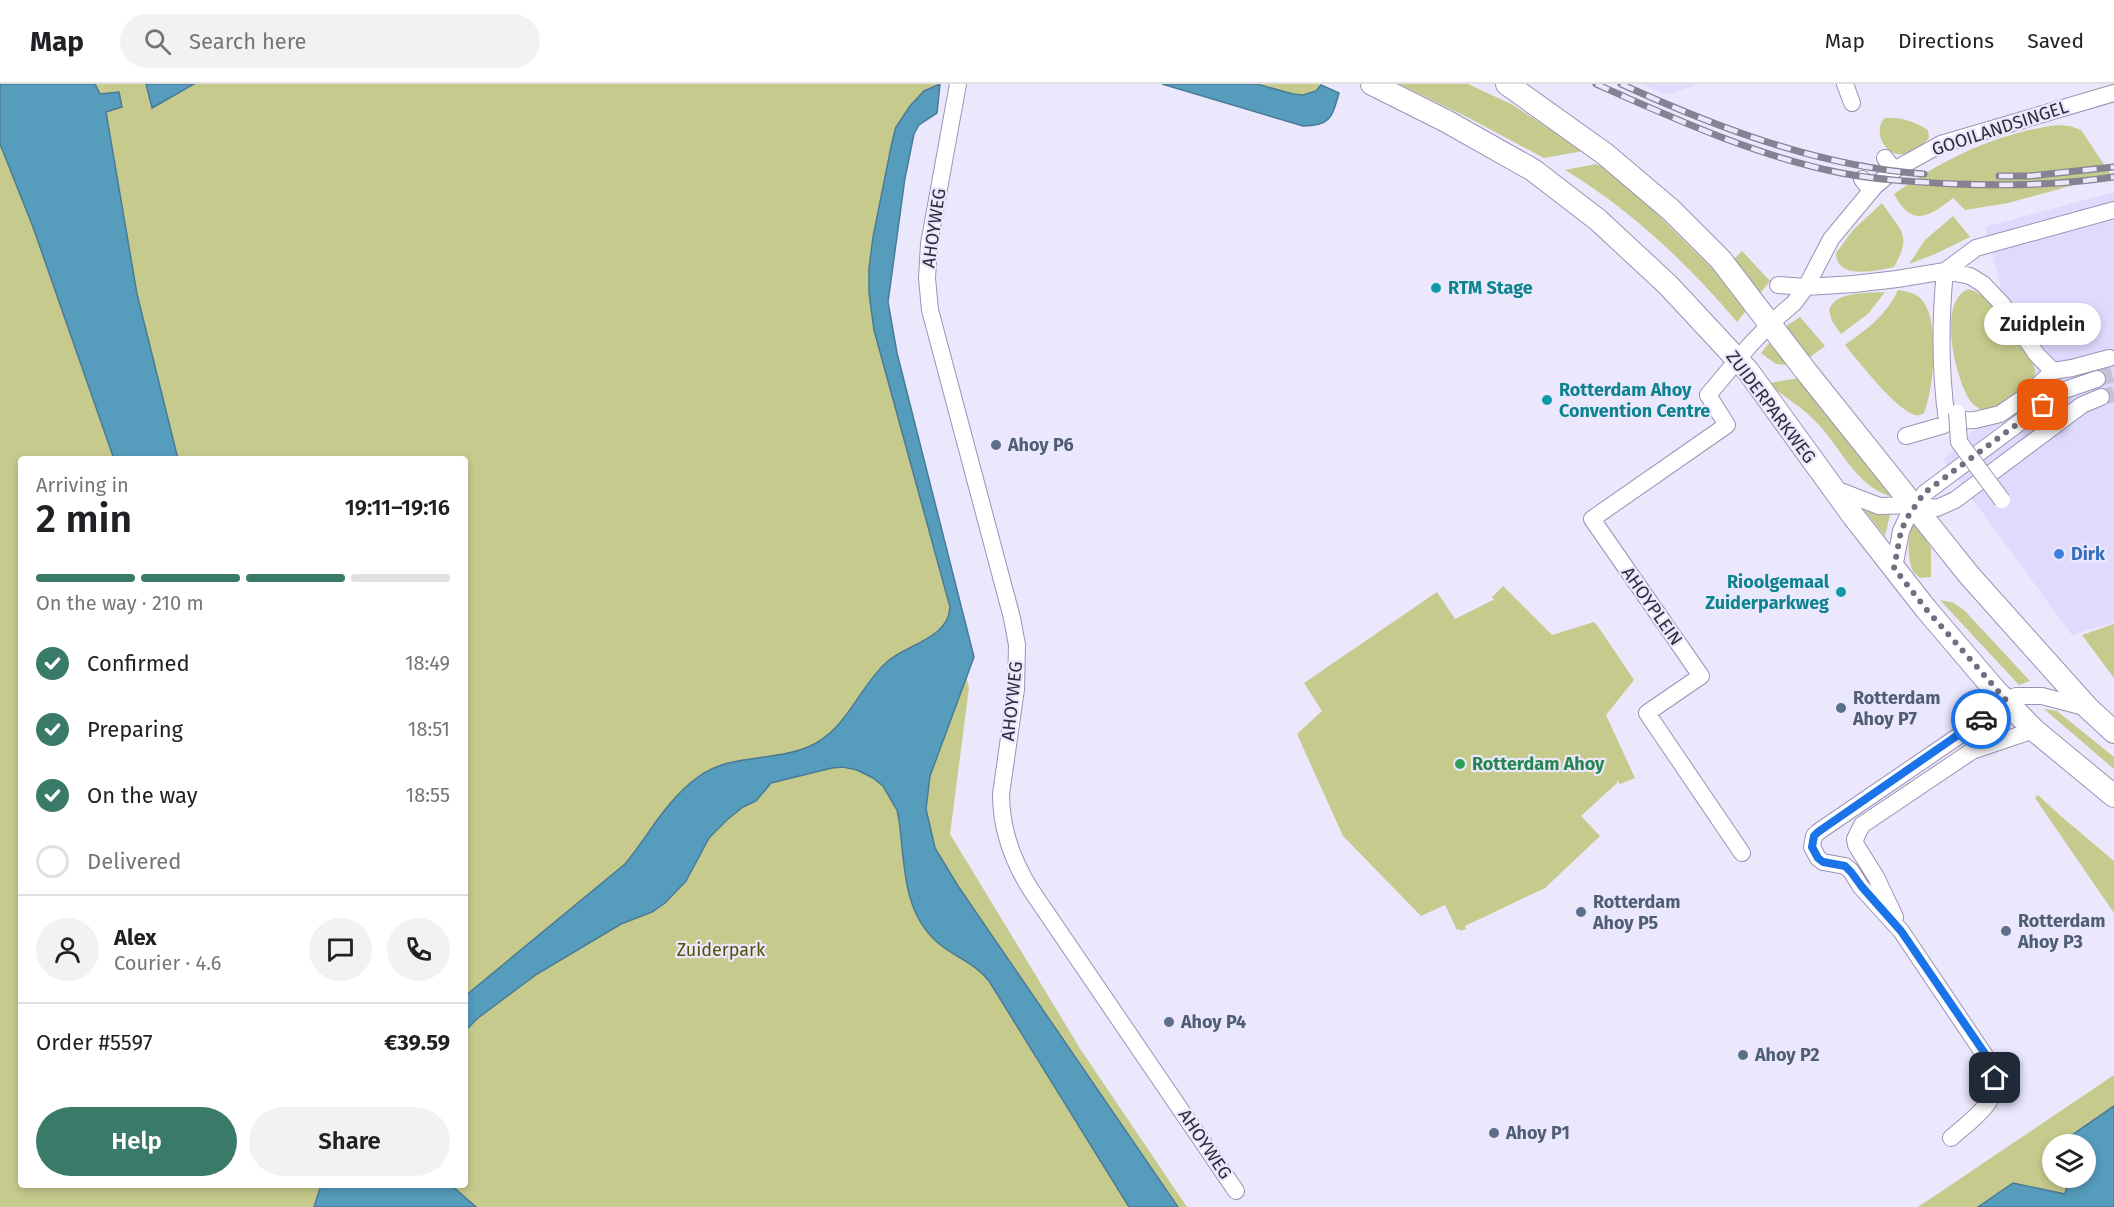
<!DOCTYPE html>
<html lang="en">
<head>
<meta charset="utf-8">
<style>
  body { margin:0; font-family:"Fira Sans",sans-serif; background:#f2f2f2; color:#202124; height:100vh; display:flex; flex-direction:column; font-size:22px; white-space:nowrap }
  * { box-sizing:border-box; margin:0 }
  p { font-size:20px; color:#757577 }
  .icon { flex:none; width:33px; height:33px; fill:none; stroke:currentColor; stroke-width:2; stroke-linecap:round; stroke-linejoin:round }
  .map { position:relative; flex:1; overflow:hidden }
  .details { position:absolute; left:18px; top:372px; width:450px; height:732px; display:flex; flex-direction:column; background:#fff; border-radius:6px; box-shadow:0 3px 9px #0003 }
  .details>* { flex:none }
  .fabs { position:absolute; left:2042px; top:1050px; display:grid; gap:12px }
  .fabs a { display:grid; place-items:center; width:54px; height:54px; border-radius:50%; background:#fff; box-shadow:0 3px 9px #0003; font-size:30px }
  .pin { position:absolute; display:grid; place-items:center; width:51px; height:51px; color:#fff; margin:-26px; border-radius:12px; box-shadow:0 3px 9px #0006 }
  .courier { position:absolute; display:grid; place-items:center; width:60px; height:60px; margin:-30px; border:4px solid #1a73e8; border-radius:50%; background:#fff; color:#222; box-shadow:0 2px 8px #0007 }
  .bubble { position:absolute; height:42px; border-radius:21px; background:#fff; box-shadow:0 3px 9px #0003; font-size:20px; font-weight:600; line-height:42px; text-align:center }
  .headline em { font-style:normal; font-weight:600 }
  .headline div { display:flex; flex-direction:column-reverse }
  .headline { display:flex; align-items:center; justify-content:space-between; height:102px; padding:0 18px }
  h1 { font-size:39px; font-weight:600; line-height:45px }
  .bar { display:grid; grid-template-columns:repeat(4,1fr); gap:9px 6px; align-content:center; height:72px; padding:0 18px }
  .bar i { height:8px; border-radius:4px; background:#e0e0e0 }
  .bar .selected { background:#3a7a68 }
  .bar p { grid-column:span 4 }
  .line { display:flex; align-items:center; gap:15px; padding:0 18px; border-top:2px solid #e0e0e0 }
  .line div { flex:1 }
  .round { display:grid; place-items:center; flex:none; width:63px; height:63px; border-radius:32px; background:#f2f2f2 }
  ol { padding:0 18px; list-style:none }
  li { display:flex; align-items:center; gap:18px; height:66px }
  li p { margin-inline-start:auto }
  li .icon { padding:6px; border-radius:50%; background:#3a7a68; color:#fff; stroke-width:4 }
  li:last-child { color:#757577 }
  li i { width:33px; height:33px; border:3px solid #e0e0e0; border-radius:50% }
  .button { display:flex; gap:12px; margin-top:auto; padding:12px 18px }
  .button a { flex:1; height:69px; border-radius:36px; background:#3a7a68; color:#fff; font-size:24px; font-weight:600; line-height:69px; text-align:center }
  .button a+a { background:#f2f2f2; color:#202124 }
  header { display:flex; align-items:center; gap:36px; box-sizing:border-box; height:84px; padding:0 30px; background:#fff; border-bottom:2px solid #e0e0e0 }
  header strong { font-size:28px }
  nav { display:flex; gap:33px; margin-inline-start:auto; font-size:21px }
  .search { width:420px; height:54px; background:#f2f2f2; display:flex; align-items:center; gap:15px; box-sizing:border-box; padding:0 21px; border-radius:33px; color:#757577; font-size:22px }
  .map>svg:first-child { display:block }
  .built { fill:#dfdafe }
  .green { fill:#c6ca8c; fill-rule:evenodd }
  .water { fill:#569cbd; stroke:#4a7b96; stroke-width:1.5 }
  .lines { fill:none; stroke-linecap:round; stroke-linejoin:round }
  .street-tunnel { stroke:#c5c3d7; stroke-width:16; stroke-dasharray:16 8; stroke-linecap:butt }
  .street-casing { stroke:#9893b5; stroke-width:18 }
  .secondary-casing { stroke:#9893b5; stroke-width:24 }
  .street { stroke:#fff; stroke-width:16 }
  .secondary { stroke:#fff; stroke-width:22 }
  .rail-casing { stroke:#858294; stroke-width:7 }
  .rail { stroke:#ebe8fe; stroke-width:4.5; stroke-dasharray:14; stroke-linecap:butt }
  .street-bridge-casing { stroke:#9893b5; stroke-width:18; stroke-linecap:butt }
  .street-bridge { stroke:#fff; stroke-width:16 }
  .done { stroke:#716e7f; stroke-width:6; stroke-dasharray:0 10.8 }
  .route { stroke:#1a73e8; stroke-width:8 }
  .culture-dot { fill:#0f9aa8; stroke:#ebe8fe; stroke-width:2 }
  .service-dot { fill:#5c6f8a; stroke:#ebe8fe; stroke-width:2 }
  .shop-dot { fill:#3f7fe0; stroke:#ebe8fe; stroke-width:2 }
  .leisure-dot { fill:#2e9e5b; stroke:#ebe8fe; stroke-width:2 }
  .labels { text-anchor:middle; dominant-baseline:central; stroke-width:4.5; stroke-linejoin:round; paint-order:stroke }
  .street-label { font-size:18px; fill:#2f2d3b; stroke:#ebe8fe }
  .culture-label { font-size:18px; font-weight:bold; fill:#0d838f; stroke:#ebe8fe; text-anchor:start }
  .service-label { font-size:18px; font-weight:bold; fill:#4e5e75; stroke:#ebe8fe; text-anchor:start }
  .shop-label { font-size:18px; font-weight:bold; fill:#366cbe; stroke:#ebe8fe; text-anchor:start }
  .leisure-label { font-size:18px; font-weight:bold; fill:#27864d; stroke:#ebe8fe; text-anchor:start }
  .park-label { font-size:18px; fill:#515302; stroke:#ebe8fe }
</style>
</head>
<body>
<header>
<strong>Map</strong>
<div class="search"><svg class="icon" aria-label="search" viewBox="0 0 24 24"><circle cx="10" cy="10" r="6"/><path d="M15 15l6 6"/></svg>Search here</div>
<nav><a>Map</a><a>Directions</a><a>Saved</a></nav>
</header>
<div class="map">
<svg width="2114" height="1123" viewBox="0 0 2114 1123">
  <rect width="100%" height="100%" fill="#ebe8fe"/>
  <!-- built -->
  <path class="built" d="M1642,0H1698L1666,11Z
    M2114,108V538L2072,551L1943,375L2026,299L1985,143Z"/>
  <!-- green -->
  <path class="green" d="M0,0H939L924,7L917,14L884,203L921,407L969,604L950,750L1081,966L1187,1123H0ZM21,375H465V1101H21Z
    M1257,0H1318L1321,1C1305,20 1278,6 1257,0Z
    M1399,0H1468L1513,21L1583,67L1544,74L1469,34Z
    M1885,34C1901,33 1915,38 1928,46L1929,54C1891,95 1869,47 1885,34Z
    M2057,41L2070,42L2081,46L2111,91L2008,119L1965,126L1953,114C1929,133 1912,144 1894,110C1943,75 1997,49 2057,41Z
    M1596,80L1605,84L1645,118L1750,222L1737,238C1687,179 1631,126 1565,86Z
    M1882,119C1900,147 1913,149 1894,183C1877,187 1836,196 1836,169L1853,146Z
    M1953,132L1970,153L1935,170L1909,180L1925,156Z
    M1742,167L1770,197L1758,212L1730,179Z
    M1968,205L1977,208L1989,217L2029,269L2035,286L2034,298L2008,321L1983,327C1977,323 1972,321 1969,315C1955,292 1937,219 1968,205Z
    M1898,206C1905,207 1915,209 1920,214C1941,232 1934,306 1924,329C1920,331 1919,332 1915,331C1895,325 1859,278 1845,261C1867,245 1886,232 1898,206Z
    M1885,208L1868,230L1841,250L1832,237L1829,226C1835,207 1868,209 1885,208Z
    M1800,233L1825,262L1810,273L1807,274L1783,244Z
    M1774,253L1791,281L1776,280L1761,269Z
    M1799,294L1891,408L1889,412C1855,400 1841,364 1817,339C1804,325 1785,313 1769,301L1770,299Z
    M1862,423L1890,431L1885,452Z
    M1914,438L1931,464V493L1920,494C1919,493 1913,488 1913,487C1907,476 1907,447 1914,438Z
    M1503,502L1552,551L1594,538L1597,541L1634,596L1606,631L1635,694L1620,700L1617,696V699L1581,732L1600,752L1545,804L1465,842L1466,845L1461,847L1459,845L1457,846L1445,821L1421,832L1343,752L1297,650L1322,627L1304,599L1437,508L1455,535L1493,516L1495,518L1492,513Z
    M1940,516L1954,519L1965,527L2030,597L2019,601Z
    M2114,540V594L2082,551Z
    M2044,625L2057,627L2114,673V685Z
    M2038,711L2062,733L2114,777V829L2035,714Z
    M2114,991V1123H1918ZM2052,1060H2085V1094H2052Z"/>
  <!-- water -->
  <path class="water" d="M0,0H95L100,10L119,8L122,23L106,28L137,210L178,375H114L33,143L0,60Z
    M146,0H194L152,24Z
    M940,0L937,29L919,41L914,50L905,94L888,218L897,269L974,573L930,692L926,725L935,764L958,802L1178,1123H1129L989,897C975,879 954,873 937,858C902,827 905,779 899,736L897,726L883,702L873,694L857,686L843,683L832,684L771,699L756,717L743,723L728,735L709,754L686,797L665,819L652,828L621,840L537,890L478,934L465,947V912L625,780C649,751 666,716 698,693C731,669 772,678 808,663C847,647 858,603 888,577C908,560 949,554 950,523L874,246L869,209V184L873,153L892,58L896,43L910,22L924,7Z
    M1162,0H1257L1293,10L1303,11L1316,7L1321,1L1339,9C1332,33 1331,42 1303,42Z
    M2114,1022V1123H1978L2013,1099L2065,1110L2069,1094H2085V1060H2059Z
    M321,1101H451L476,1123H314Z"/>
  <g class="lines">
    <!-- street-tunnel -->
    <path class="street-tunnel" d="M2097,295L2114,290
      M2101,313L2114,310"/>
    <!-- street casing -->
    <g class="street-casing">
      <path id="street" d="M958,0L929,160L927,194L930,226L1012,534L1017,561L1016,605L1001,710C1001,745 1012,776 1031,806L1236,1107
        M1845,0L1852,19
        M1885,74L1894,86
        M1862,95L1871,107
        M1945,187C1940,237 1940,287 1947,337L1975,336L2000,330L2029,310L2053,287L2072,284L2109,274
        M1945,187L1976,164L2114,126
        M1778,201L1806,203L1854,200L1897,195L1945,187L1970,192L1983,200L2002,220L2037,271L2053,287
        M1906,352L1944,341L1947,335
        M1835,405L1879,422L1915,421L1937,424L1955,416L2082,321L2101,313
        M1894,484L1901,447L1907,434L1925,409L2062,307L2097,295
        M1742,769L1647,629L1701,592L1592,435L1727,341L1708,311L1750,261L1771,239L1794,219L1806,203L1831,155L1875,102L1894,86L1941,60L2114,9
        M1895,833L1876,793L1856,761L1855,755L1862,741L1972,667L2034,646
        M1951,1054C1973,1034 2005,1016 1992,982L1901,847L1861,803L1851,787L1845,782L1823,778L1818,774L1812,763L1814,752L1818,748L1963,649L2006,616L2016,612H2042L2088,624"/>
    </g>
    <!-- secondary casing -->
    <g class="secondary-casing">
      <path id="secondary" d="M1372,0L1446,37L1533,86L1598,136L1668,201L1748,287L1854,433L1926,525L1995,606L2034,646L2114,712
        M1507,0L1605,70L1671,126L1721,176L1805,286L1969,491L2088,624L2114,648"/>
    </g>
    <!-- street -->
    <use href="#street" class="street"/>
    <!-- secondary -->
    <use href="#secondary" class="secondary"/>
    <!-- rail casing -->
    <g class="rail-casing">
      <path id="rail" d="M1596,0C1675,35 1756,72 1841,89C1878,96 1916,98 1955,100C2008,102 2061,101 2114,93
        M1621,0C1718,44 1817,82 1924,90
        M1999,92H2030L2114,83"/>
    </g>
    <!-- rail -->
    <use href="#rail" class="rail"/>
    <!-- street-bridge casing -->
    <g class="street-bridge-casing">
      <path id="street-bridge" d="M1957,329L1959,358L2002,416"/>
    </g>
    <!-- street-bridge -->
    <use href="#street-bridge" class="street-bridge"/>
  </g>
  <g class="lines">
    <!-- done -->
    <path class="done" d="M1981,635L2006,616L1926,525L1894,484L1901,447L1907,434L1924,409L2043,321"/>
    <!-- route -->
    <path class="route" d="M1981,635L1818,748L1814,752L1812,763L1818,774L1823,778L1845,782L1851,788L1862,803L1901,847L1988,974L1995,994"/>
  </g>
  <!-- markers -->
  <g class="culture-dot">
    <circle cx="1436" cy="204" r="6"/>
    <circle cx="1547" cy="316" r="6"/>
    <circle cx="1841" cy="508" r="6"/>
  </g>
  <g class="service-dot">
    <circle cx="996" cy="361" r="6"/>
    <circle cx="1841" cy="624" r="6"/>
    <circle cx="1581" cy="828" r="6"/>
    <circle cx="2006" cy="847" r="6"/>
    <circle cx="1169" cy="938" r="6"/>
    <circle cx="1743" cy="971" r="6"/>
    <circle cx="1494" cy="1049" r="6"/>
  </g>
  <circle class="shop-dot" cx="2059" cy="470" r="6"/>
  <circle class="leisure-dot" cx="1460" cy="680" r="6"/>
  <g class="labels">
    <!-- street labels -->
    <g class="street-label">
      <text transform="translate(2000 44) rotate(-18)">GOOILANDSINGEL</text>
      <text transform="translate(934 144) rotate(-82)">AHOYWEG</text>
      <text transform="translate(1771 323) rotate(53)">ZUIDERPARKWEG</text>
      <text transform="translate(1652 522) rotate(55)">AHOYPLEIN</text>
      <text transform="translate(1012 617) rotate(-84)">AHOYWEG</text>
      <text transform="translate(1205 1060) rotate(56)">AHOYWEG</text>
    </g>
    <!-- culture labels -->
    <g class="culture-label">
      <text x="1448" y="204">RTM Stage</text>
      <text x="1559" y="306">Rotterdam Ahoy<tspan x="1559" dy="21">Convention Centre</tspan></text>
      <text x="1829" y="498" text-anchor="end">Rioolgemaal<tspan x="1829" dy="21">Zuiderparkweg</tspan></text>
    </g>
    <!-- service labels -->
    <g class="service-label">
      <text x="1008" y="361">Ahoy P6</text>
      <text x="1853" y="614">Rotterdam<tspan x="1853" dy="21">Ahoy P7</tspan></text>
      <text x="1593" y="818">Rotterdam<tspan x="1593" dy="21">Ahoy P5</tspan></text>
      <text x="2018" y="837">Rotterdam<tspan x="2018" dy="21">Ahoy P3</tspan></text>
      <text x="1181" y="938">Ahoy P4</text>
      <text x="1755" y="971">Ahoy P2</text>
      <text x="1506" y="1049">Ahoy P1</text>
    </g>
    <!-- shop labels -->
    <g class="shop-label">
      <text x="2071" y="470">Dirk</text>
    </g>
    <!-- leisure labels -->
    <g class="leisure-label">
      <text x="1472" y="680">Rotterdam Ahoy</text>
    </g>
    <!-- park labels -->
    <g class="park-label">
      <text x="721" y="866">Zuiderpark</text>
    </g>
  </g>
</svg>
<div class="fabs">
<a><svg class="icon" aria-label="layers" viewBox="0 0 24 24"><path d="M12 4l9 5-9 5-9-5zM3 14l9 5 9-5"/></svg></a>
</div>
<div class="pin" style="left:2043px;top:321px;background:#ea580c"><svg class="icon" aria-label="bag" viewBox="0 0 24 24"><path d="M5 8h14l-1 12H6zM9 8a3 3 0 0 1 6 0"/></svg></div>
<div class="pin" style="left:1995px;top:994px;background:#1f2937"><svg class="icon" aria-label="home" viewBox="0 0 24 24"><path d="M3 11l9-7 9 7M6 9v11h12V9"/></svg></div>
<div class="courier" style="left:1981px;top:635px"><svg class="icon" aria-label="car" viewBox="0 0 24 24"><path d="M5 17H2v-5l4-1 3-4h7l3 4 3 1v5h-3M9 17h6M6 11h13"/><circle cx="7" cy="17" r="2"/><circle cx="17" cy="17" r="2"/></svg></div>
<div class="bubble" style="left:1984px;top:219px;width:117px">Zuidplein</div>
<section class="details">
<div class="headline"><div><h1>2 min</h1><p>Arriving in</p></div><em>19:11–19:16</em></div>
<div class="bar"><i class="selected"></i><i class="selected"></i><i class="selected"></i><i></i><p>On the way · 210 m</p></div>
<ol>
<li><svg class="icon" aria-label="check" viewBox="0 0 24 24"><path d="M5 12l5 5 9-10"/></svg>Confirmed<p>18:49</p></li>
<li><svg class="icon" aria-label="check" viewBox="0 0 24 24"><path d="M5 12l5 5 9-10"/></svg>Preparing<p>18:51</p></li>
<li><svg class="icon" aria-label="check" viewBox="0 0 24 24"><path d="M5 12l5 5 9-10"/></svg>On the way<p>18:55</p></li>
<li><i></i>Delivered</li>
</ol>
<div class="line" style="height:108px"><a class="round"><svg class="icon" aria-label="person" viewBox="0 0 24 24"><circle cx="12" cy="8" r="4"/><path d="M4 21q1-7 8-7t8 7"/></svg></a><div><b>Alex</b><p>Courier · 4.6</p></div><a class="round"><svg class="icon" aria-label="chat" viewBox="0 0 24 24"><path d="M4 5h16v11H9l-5 4z"/></svg></a><a class="round"><svg class="icon" aria-label="phone" viewBox="0 0 24 24"><path d="M5 4h4l2 5-3 2q2 4 5 5l2-3 5 2v4C11 20 4 13 5 4z"/></svg></a></div>
<div class="line" style="height:78px"><div>Order #5597</div><b>€39.59</b></div>
<div class="button"><a>Help</a><a>Share</a></div>
</section>
</div>
</body>
</html>
